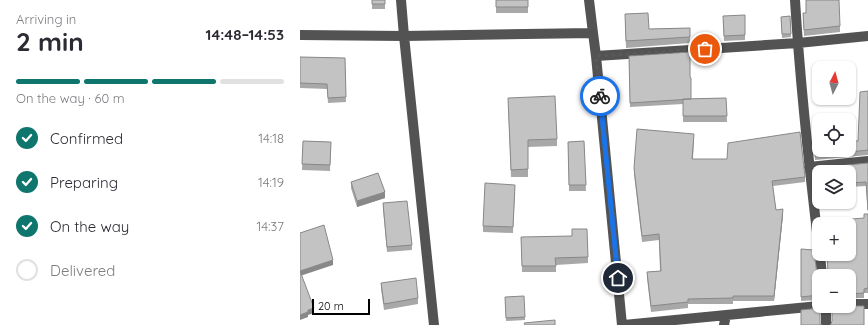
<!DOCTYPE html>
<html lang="en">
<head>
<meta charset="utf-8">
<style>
  body { margin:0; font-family:Quicksand,sans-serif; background:#f2f2f3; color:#2b2b33; height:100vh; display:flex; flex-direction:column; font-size:15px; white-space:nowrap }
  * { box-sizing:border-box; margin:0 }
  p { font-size:13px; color:#7c7c81 }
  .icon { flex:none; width:22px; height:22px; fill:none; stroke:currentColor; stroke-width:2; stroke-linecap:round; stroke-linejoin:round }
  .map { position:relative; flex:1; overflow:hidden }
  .sheet { display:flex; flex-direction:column; background:#fff; width:300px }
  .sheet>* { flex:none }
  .needle { width:26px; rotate:6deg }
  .tools { position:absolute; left:512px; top:61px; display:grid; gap:8px }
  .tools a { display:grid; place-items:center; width:44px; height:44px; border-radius:8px; background:#fff; box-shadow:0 1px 3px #0004; font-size:20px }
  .scale { position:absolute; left:12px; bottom:10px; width:58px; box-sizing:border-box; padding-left:4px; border:2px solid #000; border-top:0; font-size:11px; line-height:14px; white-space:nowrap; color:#000; -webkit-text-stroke:3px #fff; paint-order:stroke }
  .pin { position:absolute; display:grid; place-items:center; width:34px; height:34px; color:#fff; margin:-17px; border:2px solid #fff; border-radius:50%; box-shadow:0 1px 4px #0007 }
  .courier { position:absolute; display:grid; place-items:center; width:40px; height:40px; margin:-20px; border:3px solid #1a73e8; border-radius:50%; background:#fff; color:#222; box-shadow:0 1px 5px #0007 }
  .headline em { font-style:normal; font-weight:700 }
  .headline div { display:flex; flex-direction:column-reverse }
  .headline { display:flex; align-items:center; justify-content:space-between; height:68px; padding:0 16px }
  h1 { font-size:26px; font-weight:700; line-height:30px }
  .bar { display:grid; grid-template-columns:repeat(4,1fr); gap:6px 4px; align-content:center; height:48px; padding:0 16px }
  .bar i { height:5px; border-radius:3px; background:#e1e1e2 }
  .bar .selected { background:#0f766e }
  .bar p { grid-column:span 4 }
  ol { padding:0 16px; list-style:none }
  li { display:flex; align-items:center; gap:12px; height:44px }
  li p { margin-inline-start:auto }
  li .icon { padding:4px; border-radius:50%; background:#0f766e; color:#fff; stroke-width:4 }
  li:last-child { color:#7c7c81 }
  li i { width:22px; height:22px; border:2px solid #e1e1e2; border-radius:50% }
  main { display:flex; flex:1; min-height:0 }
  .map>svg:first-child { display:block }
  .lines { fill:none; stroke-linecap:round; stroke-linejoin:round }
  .minor { stroke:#535353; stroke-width:10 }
  .wall { fill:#a8a8a8 }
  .shaded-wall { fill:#888 }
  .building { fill:#c3c3c3; stroke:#888 }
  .done { stroke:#595959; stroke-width:4; stroke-dasharray:0 7.2 }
  .route { stroke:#1a73e8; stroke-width:5 }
</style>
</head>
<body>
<main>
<section class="sheet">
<div class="headline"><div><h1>2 min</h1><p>Arriving in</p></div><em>14:48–14:53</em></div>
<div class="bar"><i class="selected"></i><i class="selected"></i><i class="selected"></i><i></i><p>On the way · 60 m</p></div>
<ol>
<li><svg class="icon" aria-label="check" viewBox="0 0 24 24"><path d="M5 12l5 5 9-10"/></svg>Confirmed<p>14:18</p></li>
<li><svg class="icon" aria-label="check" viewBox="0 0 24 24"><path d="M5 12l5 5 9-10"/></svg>Preparing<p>14:19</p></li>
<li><svg class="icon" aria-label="check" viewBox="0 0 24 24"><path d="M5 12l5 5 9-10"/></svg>On the way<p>14:37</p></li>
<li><i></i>Delivered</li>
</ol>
</section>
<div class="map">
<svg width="568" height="325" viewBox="0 0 568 325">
  <rect width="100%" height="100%" fill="#fff"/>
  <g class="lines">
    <!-- minor -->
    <path class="minor" d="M101,0L104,36L134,325
      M289,0L293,33L296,56L322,325
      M495,0C500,83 509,166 519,249
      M0,35L104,36L293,33
      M296,56L498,43L568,36
      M509,167L568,161
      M520,254L522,276
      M549,304H568
      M526,306V325
      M324,325L519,306
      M424,325L426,315"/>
  </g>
  <!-- wall -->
  <path class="wall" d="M72,0H85V9H72Z
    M196,0H228V13H196Z
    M503,13L540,26V32L504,36Z
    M445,15V40L424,41L423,21Z
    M490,16L491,37L482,38L481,17Z
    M325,20L349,29L390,28V43L326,48Z
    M329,56L390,77L391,99L426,98L427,122H383V104L330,107Z
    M0,57L45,58L46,102L28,103L27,89L0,88Z
    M568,91V155L515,160L514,144L558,141Z
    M208,105L257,139V146L228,147V177H211Z
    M394,140L393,159L505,177V182L473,186L476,210L483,215L474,301H433V304H388V308L351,312L347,278V272L360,271L359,240L342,242L334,174V168Z
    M3,141L31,142L30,171L2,170Z
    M284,141L286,191H269L268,142Z
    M568,163V293H564V298H549V276L528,275V273L527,254L564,218V214H568L566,186L549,187V172H519V180H518L517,168Z
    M51,182L85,198L57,207L51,188Z
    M215,191L213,233L183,232V226Z
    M83,203L112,245V250L87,252L83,209Z
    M221,237L288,257V263L256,265V272H222Z
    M501,249L517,275L519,277V300L501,301Z
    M81,283L118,298V304L84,310L81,289Z
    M205,297L225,317V320L206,321Z"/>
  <!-- shaded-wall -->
  <path class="shaded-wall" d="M85,192V198L57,207V201Z
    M483,209V215L474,301V296Z
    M33,260V265L0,276V271Z
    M14,308V313L8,315V317L0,320V315L8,310Z"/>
  <!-- building -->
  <path class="building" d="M72,0H85V4H72Z
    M196,0H228V7H196Z
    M506,0H539L540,26L504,30L503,13H506Z
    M348,13L349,29L390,28V37L326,41L325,14Z
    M445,15V35L424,36L423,16Z
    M490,16L491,34H482L481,17Z
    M390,52V77L391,78V99L330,103L329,56Z
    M0,57L45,58L46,97L28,98L27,84L0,83Z
    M568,91V150L515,156L514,144L519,143V150H549V141H558L560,92Z
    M255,96L257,139L228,140V169L211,170L208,98Z
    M426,98L427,116H383V99Z
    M337,129L394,134L392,159H427L428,143L500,132L505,177L472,181L476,210L483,209L474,296H433V298L388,299V302L351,306L347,272L361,271L359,234L342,236L334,168Z
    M3,141L31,142L30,165L2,164Z
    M284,141L286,185H269L268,142Z
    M568,163V210L566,182L549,183V172H519V176H518L517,168Z
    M78,173L85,192L57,201L51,182Z
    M185,183L215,185L213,227L183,226Z
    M107,201L112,245L87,247L83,203Z
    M564,214H568V288L564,289V293L549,294V276H527L528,275V272L527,254H549V224H528V221L564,218Z
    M24,225L33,260L0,271L14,308L8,310V312L0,315V233Z
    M272,229H287L288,257L255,258L256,266H222L221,237L272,236Z
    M501,249L514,250L517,275L519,277V295L501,297Z
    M116,278L118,298L84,304L81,283Z
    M224,296L225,317L206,318L205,297Z
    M532,306H564V325H530L531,324L532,321Z
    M520,308V324L522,325H501V310Z
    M255,320V325H225L224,323Z"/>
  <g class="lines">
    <!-- done -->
    <path class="done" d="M300,96L296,56L405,49"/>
    <!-- route -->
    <path class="route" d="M300,96L318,278"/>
  </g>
</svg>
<div class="tools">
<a><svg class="needle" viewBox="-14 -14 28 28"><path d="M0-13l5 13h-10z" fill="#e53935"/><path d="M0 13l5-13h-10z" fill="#7c7c81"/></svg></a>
<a><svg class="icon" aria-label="locate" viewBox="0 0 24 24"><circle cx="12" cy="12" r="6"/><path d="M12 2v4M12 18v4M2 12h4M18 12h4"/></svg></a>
<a><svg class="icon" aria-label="layers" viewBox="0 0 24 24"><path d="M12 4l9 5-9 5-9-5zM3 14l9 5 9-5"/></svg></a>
<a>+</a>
<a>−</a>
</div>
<div class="scale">20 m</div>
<div class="pin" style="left:405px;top:49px;background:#ea580c"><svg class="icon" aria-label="bag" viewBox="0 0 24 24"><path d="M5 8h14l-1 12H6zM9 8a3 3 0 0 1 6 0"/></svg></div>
<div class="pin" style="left:318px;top:278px;background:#1f2937"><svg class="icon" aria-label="home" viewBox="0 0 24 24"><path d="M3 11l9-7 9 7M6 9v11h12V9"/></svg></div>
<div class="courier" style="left:300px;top:96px"><svg class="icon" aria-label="bike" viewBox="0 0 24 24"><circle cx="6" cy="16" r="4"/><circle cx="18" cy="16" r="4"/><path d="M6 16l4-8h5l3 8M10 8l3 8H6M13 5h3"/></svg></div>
</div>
</main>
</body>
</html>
